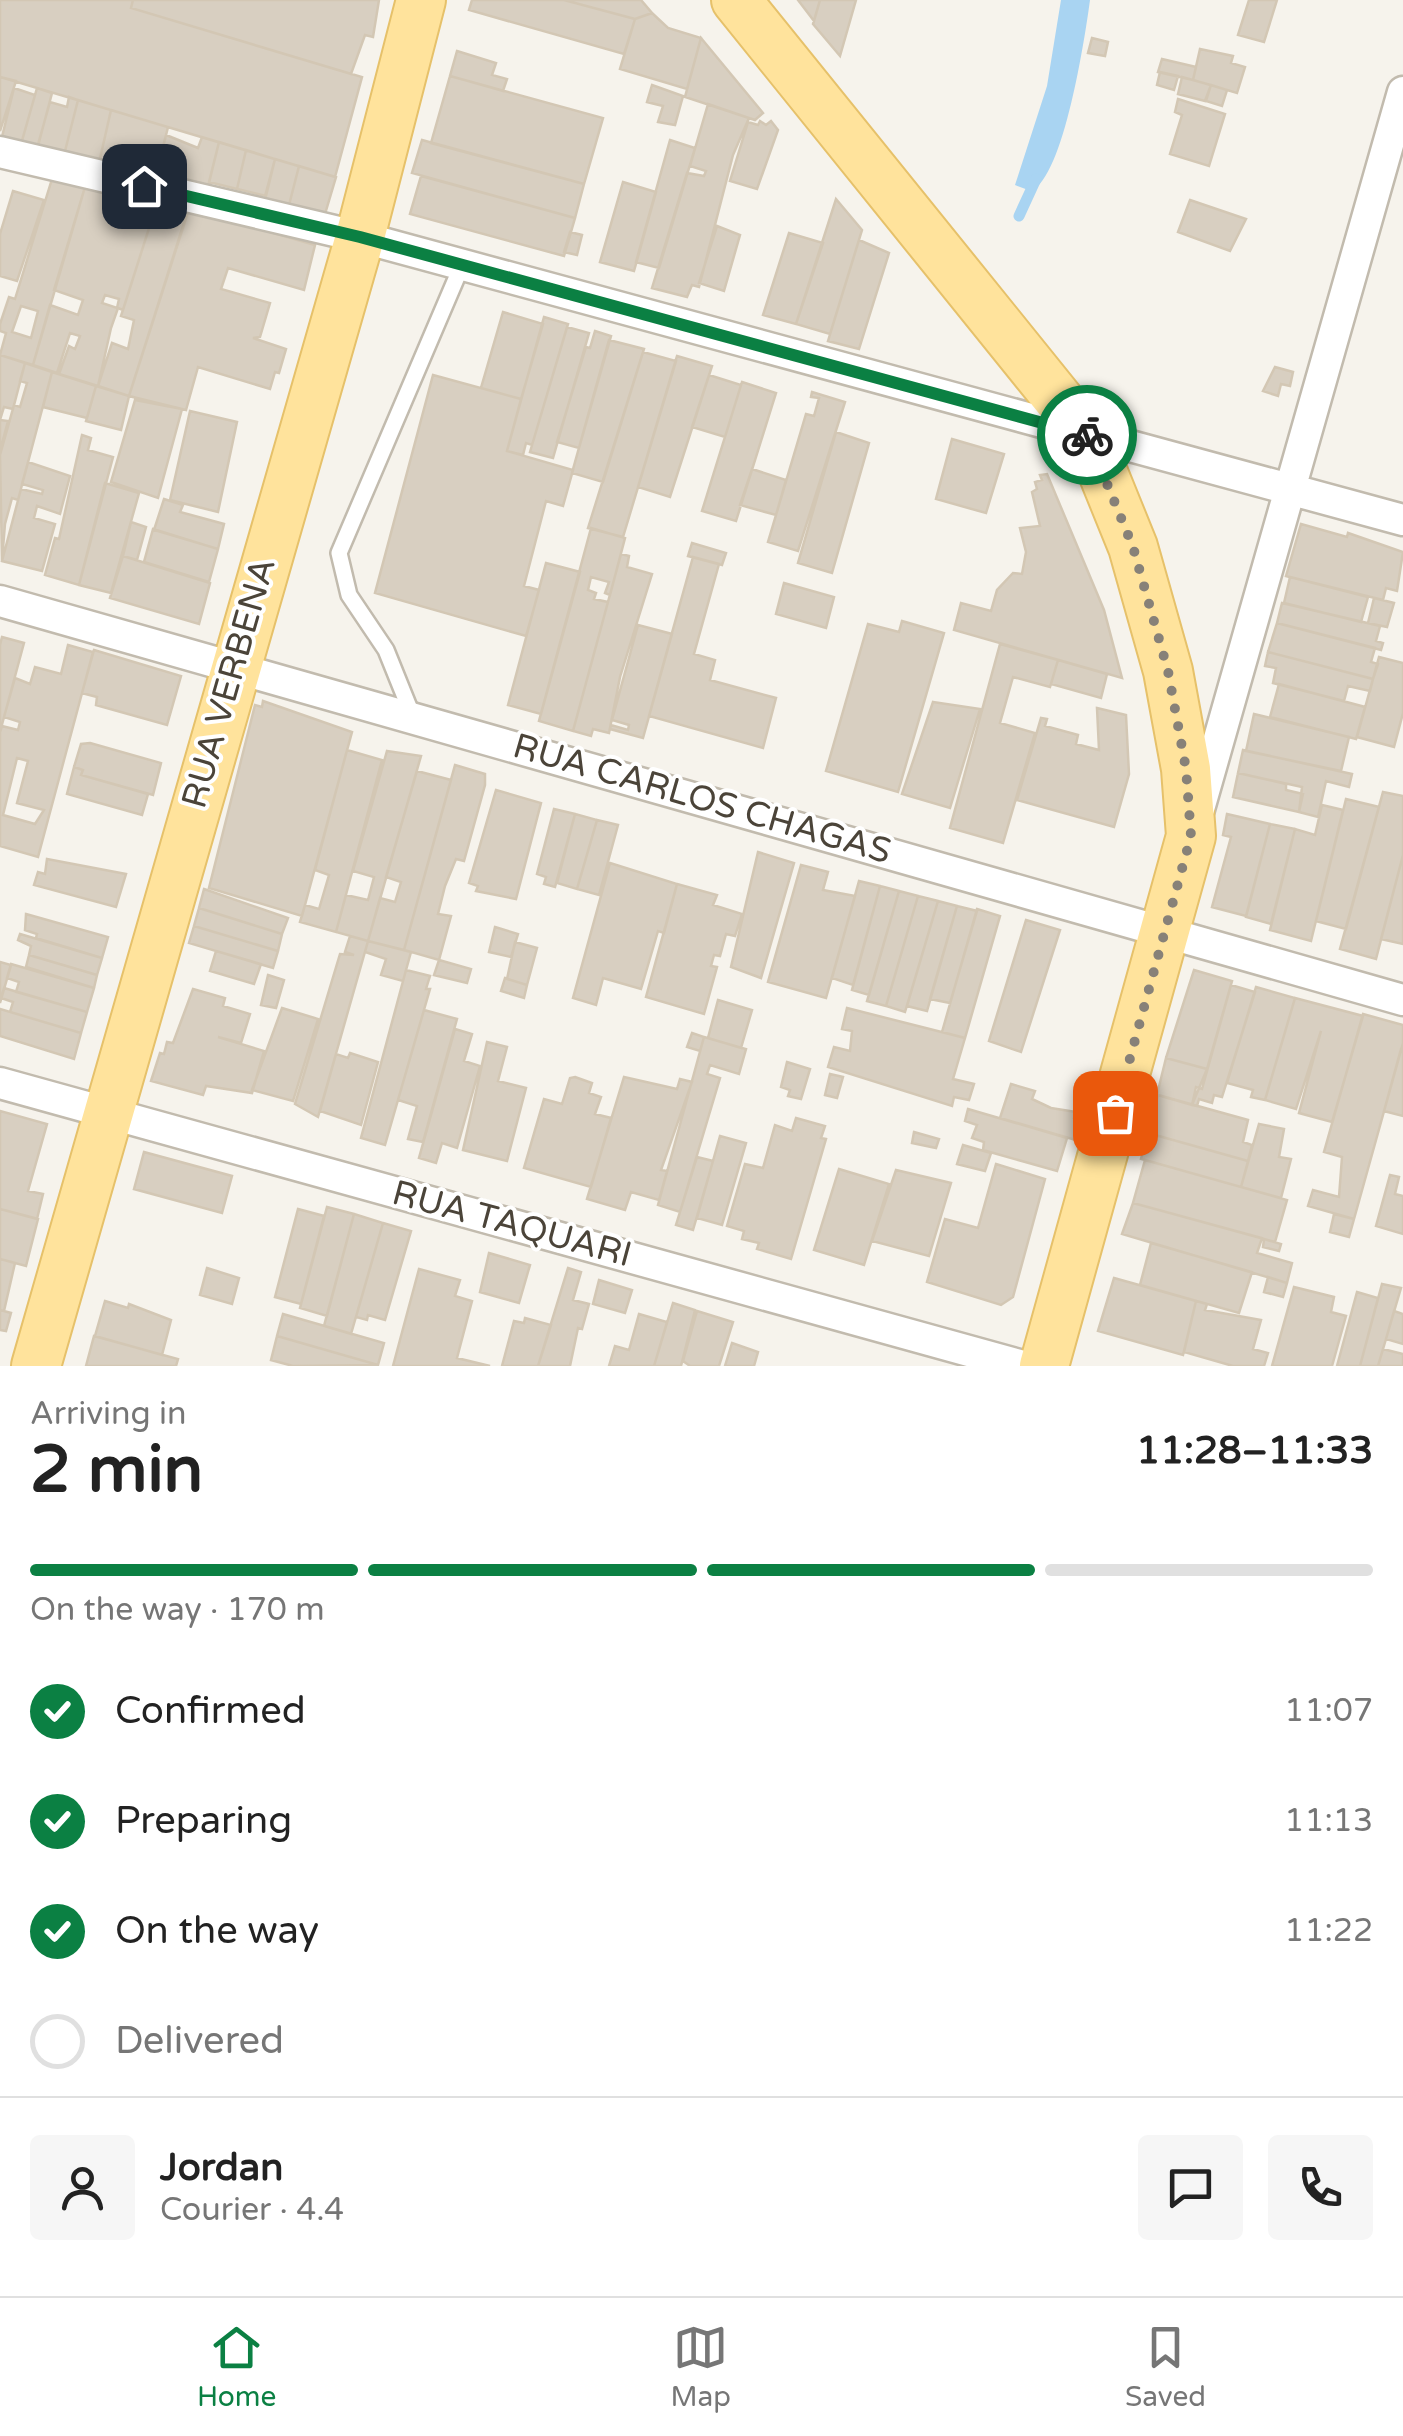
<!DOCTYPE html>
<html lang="en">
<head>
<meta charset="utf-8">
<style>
  body { margin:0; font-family:"Varela Round",sans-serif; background:#f6f6f6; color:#222; height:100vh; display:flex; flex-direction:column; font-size:38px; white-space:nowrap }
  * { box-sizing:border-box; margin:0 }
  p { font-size:32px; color:#767676 }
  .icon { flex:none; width:55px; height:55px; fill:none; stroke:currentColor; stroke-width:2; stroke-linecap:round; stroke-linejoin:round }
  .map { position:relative; height:1366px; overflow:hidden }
  .side { display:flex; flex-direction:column; background:#fff; flex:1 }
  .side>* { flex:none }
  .pin { position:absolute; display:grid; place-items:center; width:85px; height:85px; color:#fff; margin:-42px; border-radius:20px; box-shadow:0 5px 15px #0006 }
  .courier { position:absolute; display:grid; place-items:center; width:100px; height:100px; margin:-50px; border:8px solid #0b8043; border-radius:50%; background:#fff; color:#222; box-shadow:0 2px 12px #0007 }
  .summary em { font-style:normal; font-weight:800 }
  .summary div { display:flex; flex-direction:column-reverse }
  .summary { display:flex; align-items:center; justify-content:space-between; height:170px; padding:0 30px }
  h1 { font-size:65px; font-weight:800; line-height:75px }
  .bar { display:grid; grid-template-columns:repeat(4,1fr); gap:15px 10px; align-content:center; height:120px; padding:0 30px }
  .bar i { height:12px; border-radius:8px; background:#e0e0e0 }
  .bar .current { background:#0b8043 }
  .bar p { grid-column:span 4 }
  .line { display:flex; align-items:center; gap:25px; padding:0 30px; border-top:2px solid #e0e0e0 }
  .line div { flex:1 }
  .round { display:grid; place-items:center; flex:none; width:105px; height:105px; border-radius:10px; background:#f6f6f6 }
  ol { padding:0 30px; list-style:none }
  li { display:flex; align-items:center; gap:30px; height:110px }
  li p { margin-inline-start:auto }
  li .icon { padding:10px; border-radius:50%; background:#0b8043; color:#fff; stroke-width:4 }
  li:last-child { color:#767676 }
  li i { width:55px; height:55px; border:5px solid #e0e0e0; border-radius:50% }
  .tabs { display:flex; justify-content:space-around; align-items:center; height:140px; border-top:2px solid #e0e0e0; background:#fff; font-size:28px; color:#767676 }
  .tabs a { display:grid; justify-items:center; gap:5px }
  .tabs .current { color:#0b8043 }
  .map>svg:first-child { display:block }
  .water { fill:#a9d4f2 }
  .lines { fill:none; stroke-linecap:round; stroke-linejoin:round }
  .stream { stroke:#a9d4f2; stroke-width:11 }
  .building { fill:#d8cfc1; stroke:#d3c7b4; stroke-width:2.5; fill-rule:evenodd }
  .lane-casing { stroke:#c2bbae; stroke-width:20 }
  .street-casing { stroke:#c2bbae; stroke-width:35 }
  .primary-casing { stroke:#e6c16a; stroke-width:52 }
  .lane { stroke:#fff; stroke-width:15 }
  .street { stroke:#fff; stroke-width:30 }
  .primary { stroke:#ffe39c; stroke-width:48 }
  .done { stroke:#878178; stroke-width:10; stroke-dasharray:0 18 }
  .route { stroke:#0b8043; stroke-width:12 }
  .labels { text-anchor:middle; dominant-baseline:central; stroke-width:8; stroke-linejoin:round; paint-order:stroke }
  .street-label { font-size:35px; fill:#4b4439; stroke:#fff }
</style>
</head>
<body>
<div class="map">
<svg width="1403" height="1366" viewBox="0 0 1403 1366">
  <rect width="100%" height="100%" fill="#f6f3ec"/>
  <!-- water -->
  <path class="water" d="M1061,0H1090C1085,37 1064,177 1031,191L1015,185L1047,86Z"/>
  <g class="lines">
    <!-- stream -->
    <path class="stream" d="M1019,216L1036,179"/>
  </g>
  <!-- building -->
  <path class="building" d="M0,0H133L131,8L362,77L335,177L0,77Z
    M133,0H379L373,37L365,35L351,74L131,8Z
    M472,0H564L635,19L624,54L469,10Z
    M564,0H641L652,13L635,19Z
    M798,0H820L814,21Z
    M820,0H856L840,56L813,24Z
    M1249,0H1277L1264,42L1238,35Z
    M652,13L668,28L701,38L687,89L620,69L635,19Z
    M701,38L763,113L755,120L685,97Z
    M1092,38L1108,42L1105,56L1088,53Z
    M1200,49L1233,56L1231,63L1245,67L1237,93L1193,80Z
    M457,51L496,63L492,75L507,79L503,91L450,76Z
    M1162,59L1196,67L1193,80L1158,72Z
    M1160,72L1178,76L1174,90L1157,85Z
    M450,76L603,118L584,184L431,143Z
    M0,77L16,81L0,131Z
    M1182,77L1211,85L1205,101L1178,94Z
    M652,85L683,96L675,125L658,122L663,106L647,102Z
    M1211,85L1227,90L1222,106L1206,101Z
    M14,88L35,95L19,151L0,145Z
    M37,88L52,93L38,146L22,141Z
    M69,97L78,100L64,155L37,148L50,102L67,107Z
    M1178,99L1225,114L1209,166L1170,154L1182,115L1175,112Z
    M78,100L111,110L99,163L64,155Z
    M708,104L749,118L733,155L699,287L692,285L687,297L652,288L687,173L704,176L706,171L690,166Z
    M111,110L168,127L156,175L99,163Z
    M760,121L766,125L771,121L778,130L757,189L730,181L748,122L758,125Z
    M166,135L198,148L202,137L219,142L208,187L156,175Z
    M422,140L584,184L575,218L412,173Z
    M670,140L695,148L659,268L636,262Z
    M219,142L246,150L237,189L209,182Z
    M246,150L275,159L266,196L237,189Z
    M275,159L299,166L289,205L264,200Z
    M299,166L336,177L325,214L289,205Z
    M421,176L575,218L564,256L410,214Z
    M52,179L85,187L33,365L0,355L6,333L0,331V324L9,297L15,299ZM21,306L38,311L31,338L12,332Z
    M623,182L656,192L634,271L600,262Z
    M85,187L157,203L123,310L118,308L111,328L98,386L59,374L69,346L75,349L80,336L70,333L57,373L33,365L50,305L78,315L83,300L54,290ZM105,295L119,299L117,308L102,303Z
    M13,191L44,200L17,281L0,276V234Z
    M836,199L862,230L830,334L796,324Z
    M1190,200L1246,219L1230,251L1178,232Z
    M157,203L188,210L129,396L98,386L112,343L128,349L134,320L121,316Z
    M189,209L315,245L304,290L228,268L221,289L270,303L260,337L253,338L286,349L279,373L275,372L270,389L198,367L186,410L129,396Z
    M717,226L740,235L724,291L699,283Z
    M570,232L582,235L577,255L564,252Z
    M789,233L823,243L796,324L763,315Z
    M859,240L889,253L859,349L828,341Z
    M503,312L543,324L521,399L481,388Z
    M544,317L568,324L532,445L526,443L523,455L507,451Z
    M567,327L589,333L553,458L530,452Z
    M595,331L611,336L579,448L557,442L586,347L590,348Z
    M609,340L644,349L603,482L572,473Z
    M643,352L676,361L623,537L588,528Z
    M0,355L25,363L13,409L4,407L0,420L8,421L0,451Z
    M677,356L712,366L670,497L638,487Z
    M25,363L52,372L18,500L12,498L5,524L2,561L0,455L14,405L20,407L27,383L20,381Z
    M1275,367L1293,372L1290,386L1281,384L1278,396L1263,391Z
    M52,372L96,386L87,418L43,407Z
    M433,375L521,399L507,451L573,470L563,506L546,501L524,586L539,590L526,636L375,593Z
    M709,375L741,385L725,437L692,427Z
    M742,382L776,393L736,521L702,511Z
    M96,386L129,396L121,430L86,421Z
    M812,392L845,402L798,551L768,542L806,414L814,416L819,398L811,397Z
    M135,400L182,409L158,498L111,482Z
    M190,411L237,422L218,512L170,500Z
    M836,432L869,443L832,573L798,563Z
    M82,435L91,438L88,450L113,457L79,585L45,575L55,538L59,539Z
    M952,439L1004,454L986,513L936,499Z
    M28,462L70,476L60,514L37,506L34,518L55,524L42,571L2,561L21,489L42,494L43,490L22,484Z
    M752,469L786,480L776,515L740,505Z
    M1047,474L1104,610L1122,678L954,630L961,603L991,611L997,590L1013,573L1022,574L1026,552L1020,528L1040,526L1032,492L1037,489L1035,482L1042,480L1040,475Z
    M105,483L139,493L111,593L79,585Z
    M164,499L183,505L180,512L224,524L218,549L154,530Z
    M131,522L146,527L137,560L123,556Z
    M1301,524L1347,537L1348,533L1403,552L1397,591L1386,588L1383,600L1286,576Z
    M591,528L625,538L610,595L605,593L609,582L591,577L588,590L596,593L594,599L608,602L573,731L539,721Z
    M153,529L218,549L209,582L144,562Z
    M692,543L726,553L722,565L688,556Z
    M621,554L629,556L627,567L652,574L620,677L609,733L593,729L591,736L573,731Z
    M123,556L210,583L199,624L110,598Z
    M693,557L719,564L694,654L715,660L710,680L776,698L763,748L649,716Z
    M546,563L580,572L541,714L508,705Z
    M1290,577L1368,597L1361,622L1284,603Z
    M784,583L834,597L826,628L776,614Z
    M1374,598L1394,603L1387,627L1368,623Z
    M1282,603L1380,626L1376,641L1383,643L1381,650L1277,623Z
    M902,621L944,633L898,792L826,771L868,624L899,632Z
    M1277,623L1375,648L1371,662L1378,664L1373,679L1268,652Z
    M638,625L672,634L643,738L610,729L611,725L628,730L629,725L612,720Z
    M2,637L24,643L0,732V645Z
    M1000,644L1058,660L1050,687L1013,677L1000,723L1035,733L1003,843L950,828Z
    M68,645L93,652L38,857L0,846V732L2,726L18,730L20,722L4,717L15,678L30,684L35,667L61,674ZM17,758L28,761L17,803L44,810L35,824L3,815Z
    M94,650L181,676L167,725L96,705L97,697L82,693Z
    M1268,652L1373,679L1370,691L1348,686L1344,701L1273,683L1276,668L1265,666Z
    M1379,657L1403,663V713L1394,747L1357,737Z
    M1058,660L1107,674L1101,698L1051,684Z
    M1279,684L1365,707L1356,739L1270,717Z
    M263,701L352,732L302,916L209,888L255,705L262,707Z
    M933,702L980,709L950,808L902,794Z
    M1097,708L1126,715L1129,774L1114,827L1017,800L1041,718L1047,719L1045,726L1078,735L1076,744L1099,750Z
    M1254,714L1349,737L1341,771L1246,751Z
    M90,743L161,763L153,795L81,775L83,770L74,767L81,744Z
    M347,750L382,760L336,932L300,922L305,905L319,909L329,875L315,870Z
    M1243,750L1352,774L1349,787L1326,781L1318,817L1299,812L1302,787L1238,773Z
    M387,751L421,756L368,941L336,932L346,895L368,900L374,877L353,871Z
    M455,765L485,774V785L464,861L456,859L445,886L438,914L451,916L439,960L404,950Z
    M74,767L83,770L81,775L148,794L142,815L67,794Z
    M417,771L451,780L404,950L368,941L380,898L395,902L401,882L386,877Z
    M1238,773L1286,784V790L1303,794L1299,812L1233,797Z
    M496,790L541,803L516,899L476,891L478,886L469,883Z
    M1383,792L1403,796V855L1376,959L1340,949Z
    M1346,799L1379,807L1346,929L1316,921Z
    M1322,805L1343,810L1311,941L1270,930L1295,829L1315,835Z
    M554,809L575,814L555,887L544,884L546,877L537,874Z
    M575,814L597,820L577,889L557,883Z
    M1227,814L1270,824L1246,916L1212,907L1231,837L1223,835Z
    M597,820L618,825L599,895L577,889Z
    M1270,824L1295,829L1271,924L1246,917Z
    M758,852L794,863L761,978L731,967Z
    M1403,855V944L1381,939Z
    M47,859L126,874L116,907L34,885L38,872L45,874Z
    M610,863L677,884L664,933L658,931L641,989L603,978L596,1005L573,998Z
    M801,865L828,872L823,890L855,896L826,998L768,982Z
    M859,881L880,886L853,985L832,978Z
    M677,884L717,895L713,905L742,914L735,936L726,934L720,956L714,955L711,966L717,967L704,1014L646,997Z
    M880,886L899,891L869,995L852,990Z
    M204,889L288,918L282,934L199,908Z
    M899,891L918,896L886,1006L867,1001Z
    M918,896L938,901L905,1012L886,1006Z
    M938,901L957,906L927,1011L907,1006Z
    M957,906L977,911L950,1003L930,999Z
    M199,908L282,934L278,951L194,926Z
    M977,909L1000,916L965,1038L942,1032Z
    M26,914L108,937L102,958L36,938L37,934L25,930Z
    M1026,920L1060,930L1021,1052L989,1041Z
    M194,926L278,951L273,968L189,943Z
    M495,927L518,934L511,957L489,952Z
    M20,934L102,958L97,975L29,955L31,946L18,940Z
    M350,936L368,941L318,1117L295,1104L340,954L354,955L345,952Z
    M368,941L411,952L403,981L381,975L386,959L365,952Z
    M515,942L537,948L527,985L507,979Z
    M216,951L261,964L254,984L210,971Z
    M29,955L97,975L94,988L26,967Z
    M439,960L471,969L467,983L434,975Z
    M0,962L11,965L0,1003Z
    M11,964L94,988L87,1012L16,992L19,982L7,978Z
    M406,970L430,976L426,989H430L385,1145L361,1138Z
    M1194,970L1232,981L1207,1069L1166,1058Z
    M268,975L284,980L276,1008L261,1005Z
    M505,978L527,985L524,998L501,991Z
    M1231,985L1255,992L1222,1097L1214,1095L1212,1103L1199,1099L1197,1106L1192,1105L1196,1087L1202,1089Z
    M1256,987L1295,998L1265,1100L1251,1097L1253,1090L1227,1083Z
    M4,988L87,1012L81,1033L10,1012L13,1002L1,998Z
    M193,989L225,998L223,1006L250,1014L241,1043L218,1037L264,1051L252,1093L206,1086L203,1095L151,1081L160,1053L164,1054L167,1042L173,1043Z
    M1295,998L1363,1016L1332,1122L1299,1113L1321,1031L1296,1109L1265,1100Z
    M718,1000L752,1010L741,1048L708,1038Z
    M282,1008L318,1019L293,1101L252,1090Z
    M847,1008L965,1038L953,1079L974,1084L969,1100L954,1097L952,1106L828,1067L834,1047L850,1051L852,1031L842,1029Z
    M0,1009L81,1033L74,1059L0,1036Z
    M424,1010L457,1019L423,1142L408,1139L417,1106L398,1100Z
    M1363,1014L1403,1025V1043L1354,1219L1308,1206L1313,1190L1339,1197L1342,1157L1324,1152Z
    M455,1029L472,1034L464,1061L480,1066L457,1148L442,1143L436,1163L419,1158Z
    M692,1033L704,1037L700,1051L687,1047Z
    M704,1037L746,1049L739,1074L710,1065L707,1074L720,1078L680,1212L658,1205Z
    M487,1042L507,1047L498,1081L526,1088L507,1161L463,1150Z
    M1401,1049H1403V1116L1384,1111Z
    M350,1053L378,1062L361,1125L320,1111L336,1054L348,1058Z
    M1166,1058L1207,1069L1192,1105L1157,1095Z
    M787,1062L810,1069L801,1099L788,1096L790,1090L781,1087Z
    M830,1074L843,1077L837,1098L825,1095Z
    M575,1077L592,1083L589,1093L601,1097L595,1114L611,1118L591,1187L524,1168L544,1099L562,1104L570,1078Z
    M624,1077L677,1089L680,1079L692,1082L661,1170L667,1171L659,1200L631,1192L625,1210L587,1199Z
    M1011,1084L1035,1091L1032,1099L1051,1108L1076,1112L1074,1118L1085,1120L1079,1141L1000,1118Z
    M1158,1095L1248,1120L1243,1142L1252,1145L1248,1161L1148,1133Z
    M968,1109L1067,1138L1057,1171L983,1150L984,1142L972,1138L977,1125L965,1121Z
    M0,1111L47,1124L28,1191L43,1194L37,1219L0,1209Z
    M796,1118L825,1126L821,1138L826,1139L791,1259L757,1249L759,1243L742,1239L744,1231L727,1226L745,1164L763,1168L775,1125L792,1131Z
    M1259,1124L1284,1129L1279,1157L1291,1159L1281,1198L1241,1187Z
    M914,1132L939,1139L936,1148L912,1143Z
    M1148,1133L1248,1161L1241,1187L1141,1159Z
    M720,1136L746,1143L722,1225L697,1218Z
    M963,1145L991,1153L985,1171L957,1164Z
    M144,1152L232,1176L222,1213L134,1189Z
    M697,1157L713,1161L693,1230L676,1225Z
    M1145,1160L1287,1200L1275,1242L1133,1203Z
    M996,1164L1045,1179L1013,1297L1001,1305L927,1282L945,1219L978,1228Z
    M839,1169L889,1184L864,1265L814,1250Z
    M896,1170L951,1183L929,1256L872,1241Z
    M1390,1175L1399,1177L1395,1194L1403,1196V1234L1376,1226Z
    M1133,1203L1262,1238L1257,1253L1292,1263L1287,1283L1122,1234Z
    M327,1207L354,1214L327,1316L300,1308Z
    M0,1209L38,1219L26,1266L0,1259Z
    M298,1209L324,1216L301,1304L275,1297Z
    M354,1214L383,1223L351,1334L324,1326Z
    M1334,1214L1354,1219L1349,1237L1330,1232Z
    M383,1223L411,1231L385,1320L368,1315L367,1320L356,1317Z
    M1264,1239L1281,1244L1279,1251L1263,1247Z
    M1151,1243L1252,1272L1239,1313L1140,1285Z
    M489,1253L530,1265L519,1303L480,1292Z
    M0,1259L15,1263L4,1311L0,1310Z
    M207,1268L239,1278L232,1304L200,1295Z
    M568,1268L581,1272L573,1300L589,1304L582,1329L578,1328L570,1366H538Z
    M419,1269L460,1280L455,1296L472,1301L457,1358L490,1366H393Z
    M1268,1277L1287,1283L1283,1297L1264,1292Z
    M1114,1278L1196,1301L1183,1355L1098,1331Z
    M599,1280L632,1290L625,1313L593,1304Z
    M1382,1284L1401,1288L1378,1366H1360Z
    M1294,1287L1334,1297L1331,1312L1346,1316L1332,1366H1272Z
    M1357,1292L1378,1298L1360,1366H1337Z
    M105,1301L128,1308L129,1304L171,1320L162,1355L95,1336Z
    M1196,1301L1207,1304L1205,1310L1261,1320L1253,1349L1268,1353L1264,1366H1233L1184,1352Z
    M673,1303L695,1310L681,1366H654Z
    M0,1310L11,1313L6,1331L0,1330Z
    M697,1311L733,1322L719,1366H690L683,1361Z
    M1394,1311L1403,1314V1344L1386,1339Z
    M283,1314L384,1343L378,1365L277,1336Z
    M639,1314L667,1322L654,1366H609L615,1346L629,1350Z
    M525,1318L551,1325L538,1366H502L514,1321L524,1323Z
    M94,1336L178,1359L176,1366H86Z
    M277,1336L378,1365L293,1366L271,1360Z
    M732,1343L758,1352L754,1366H725Z
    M1383,1349L1403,1354V1366H1378Z"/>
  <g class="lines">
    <!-- lane casing -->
    <g class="lane-casing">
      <path id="lane" d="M413,717L386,650L349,595L339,553L462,265"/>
    </g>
    <!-- street casing -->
    <g class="street-casing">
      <path id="street" d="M0,152L360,237L1403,520
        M0,601L1403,1000
        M1199,809L1403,92
        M0,1083L1023,1366"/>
    </g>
    <!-- primary casing -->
    <g class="primary-casing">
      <path id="primary" d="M736,0L1088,436L1133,547L1168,671L1186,769L1191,836L1044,1366
        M36,1366L360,237L421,0"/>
    </g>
    <!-- lane -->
    <use href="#lane" class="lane"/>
    <!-- street -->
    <use href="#street" class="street"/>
    <!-- primary -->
    <use href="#primary" class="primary"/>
  </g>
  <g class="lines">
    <!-- done -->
    <path class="done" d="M1087,435L1133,547L1168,671L1186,769L1191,836L1115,1113"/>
    <!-- route -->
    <path class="route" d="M144,186L360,237L1087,435"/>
  </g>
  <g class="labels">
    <!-- street labels -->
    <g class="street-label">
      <text transform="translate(229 683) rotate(-74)">RUA VERBENA</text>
      <text transform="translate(702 799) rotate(16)">RUA CARLOS CHAGAS</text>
      <text transform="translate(512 1224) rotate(15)">RUA TAQUARI</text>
    </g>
  </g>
</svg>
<div class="pin" style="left:1115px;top:1113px;background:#ea580c"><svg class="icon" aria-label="bag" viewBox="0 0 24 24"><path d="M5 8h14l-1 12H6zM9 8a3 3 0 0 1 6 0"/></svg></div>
<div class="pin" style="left:144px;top:186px;background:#1f2937"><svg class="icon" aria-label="home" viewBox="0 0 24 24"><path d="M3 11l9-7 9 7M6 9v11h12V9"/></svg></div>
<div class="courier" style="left:1087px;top:435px"><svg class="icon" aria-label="bike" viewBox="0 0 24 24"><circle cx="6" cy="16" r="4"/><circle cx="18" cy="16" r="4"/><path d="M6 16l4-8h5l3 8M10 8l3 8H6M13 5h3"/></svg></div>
</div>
<section class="side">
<div class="summary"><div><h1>2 min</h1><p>Arriving in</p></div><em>11:28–11:33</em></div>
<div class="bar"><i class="current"></i><i class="current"></i><i class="current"></i><i></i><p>On the way · 170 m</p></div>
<ol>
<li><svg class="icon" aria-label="check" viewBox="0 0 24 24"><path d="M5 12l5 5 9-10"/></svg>Confirmed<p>11:07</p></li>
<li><svg class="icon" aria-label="check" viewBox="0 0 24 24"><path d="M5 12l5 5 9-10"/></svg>Preparing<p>11:13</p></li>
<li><svg class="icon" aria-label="check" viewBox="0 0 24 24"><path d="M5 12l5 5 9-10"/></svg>On the way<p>11:22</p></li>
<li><i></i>Delivered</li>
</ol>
<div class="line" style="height:180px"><a class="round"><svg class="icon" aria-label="person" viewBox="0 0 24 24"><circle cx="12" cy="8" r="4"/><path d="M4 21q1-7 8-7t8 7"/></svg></a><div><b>Jordan</b><p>Courier · 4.4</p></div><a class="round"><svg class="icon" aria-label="chat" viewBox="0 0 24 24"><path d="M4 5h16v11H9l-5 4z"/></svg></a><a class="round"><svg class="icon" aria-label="phone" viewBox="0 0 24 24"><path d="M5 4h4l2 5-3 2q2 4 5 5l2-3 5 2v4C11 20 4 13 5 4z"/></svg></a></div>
</section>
<nav class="tabs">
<a class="current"><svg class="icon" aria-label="home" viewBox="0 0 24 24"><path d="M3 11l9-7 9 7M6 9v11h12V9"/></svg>Home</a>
<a><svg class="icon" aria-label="map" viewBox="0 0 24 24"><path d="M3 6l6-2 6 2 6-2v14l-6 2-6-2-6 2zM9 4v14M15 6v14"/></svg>Map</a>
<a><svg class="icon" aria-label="saved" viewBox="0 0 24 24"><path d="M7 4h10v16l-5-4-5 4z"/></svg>Saved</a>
</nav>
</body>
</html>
